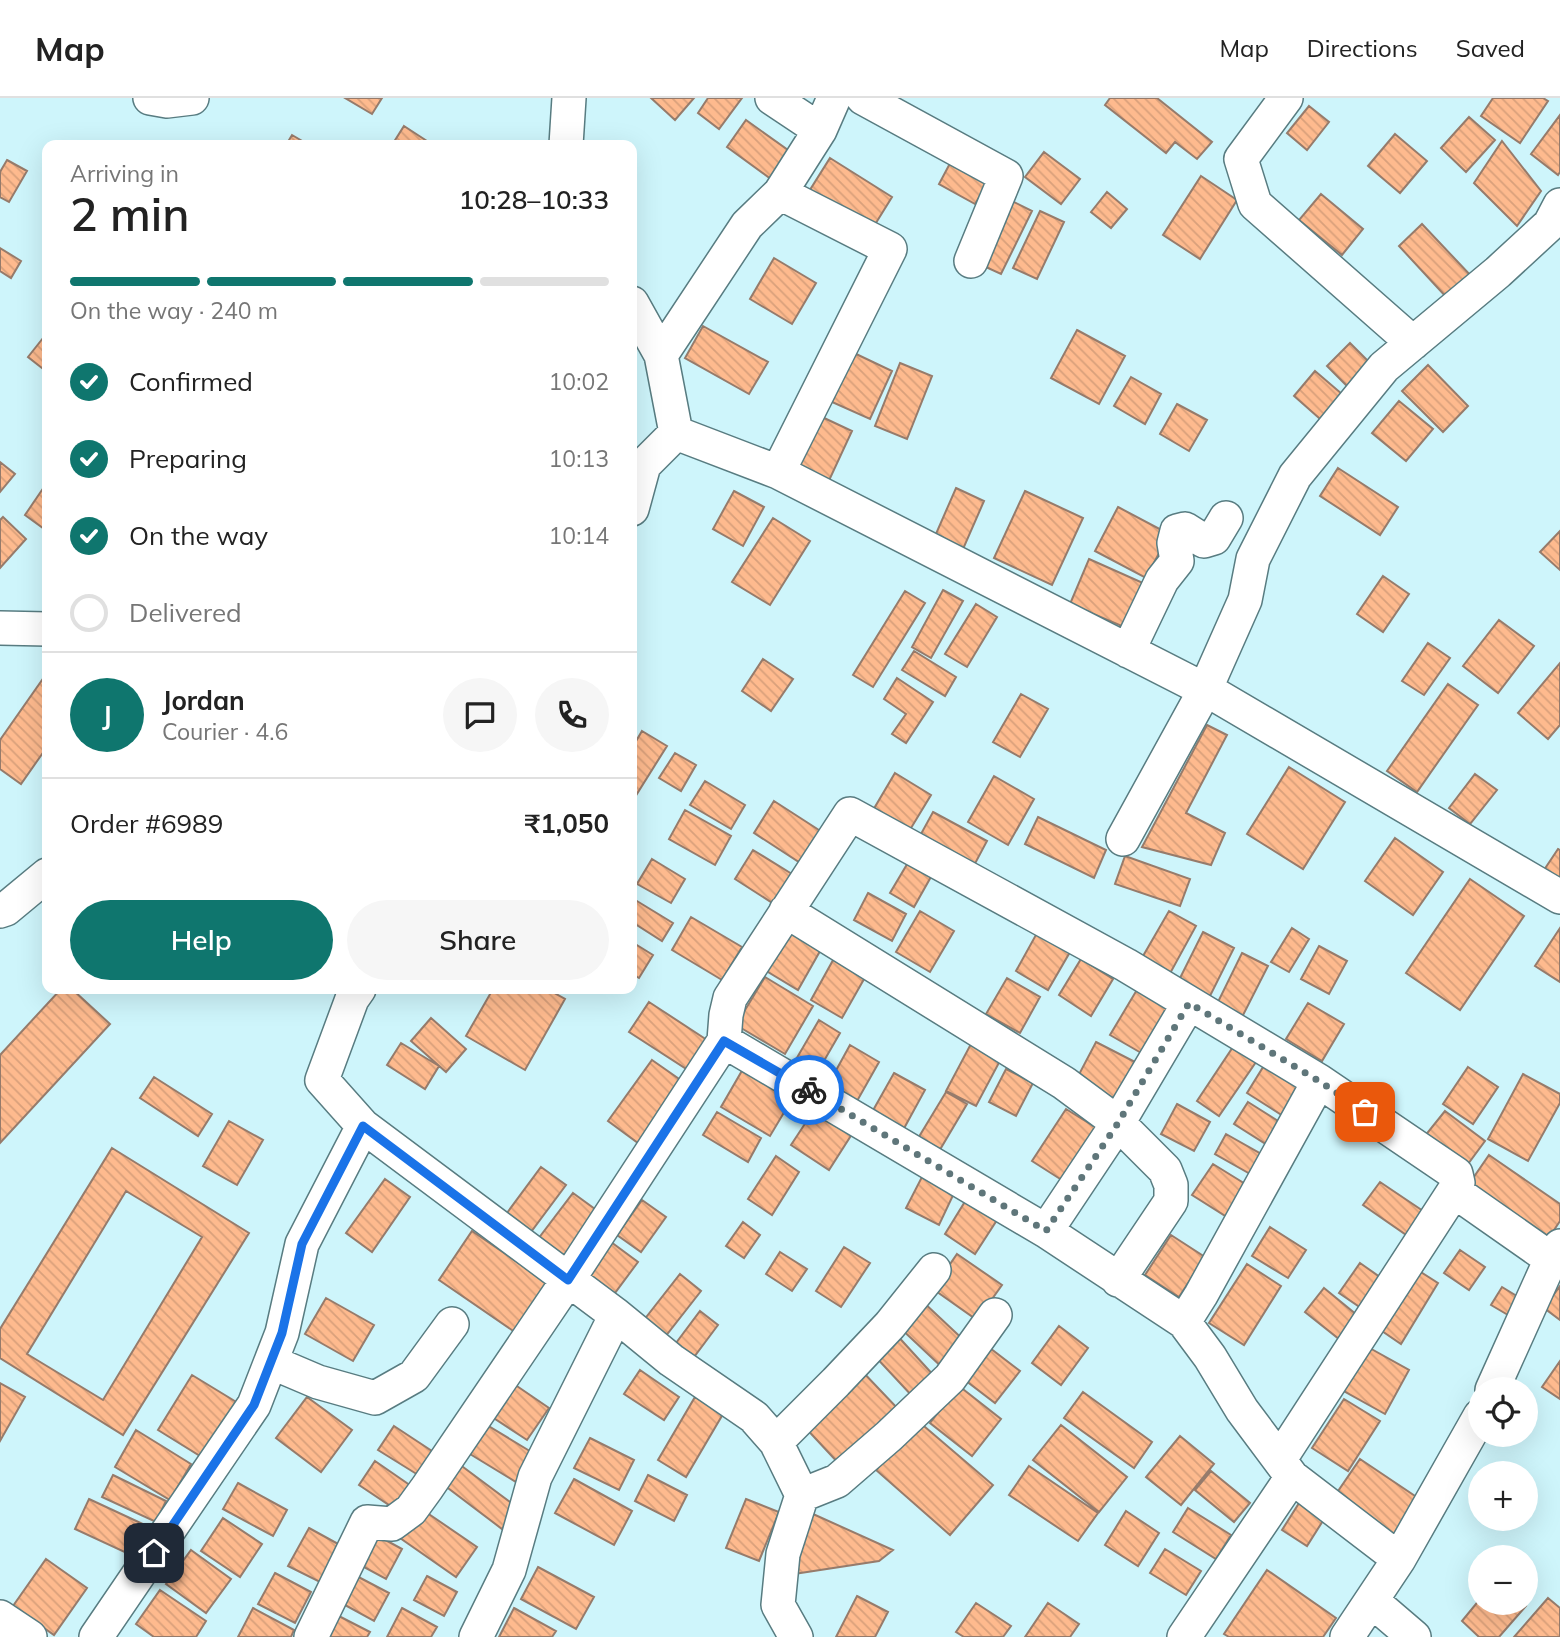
<!DOCTYPE html>
<html lang="en">
<head>
<meta charset="utf-8">
<style>
  body { margin:0; font-family:Mulish,sans-serif; background:#f6f6f6; color:#222; height:100vh; display:flex; flex-direction:column; font-size:26px; white-space:nowrap }
  * { box-sizing:border-box; margin:0 }
  p { font-size:23px; color:#767676 }
  .icon { flex:none; width:38px; height:38px; fill:none; stroke:currentColor; stroke-width:2; stroke-linecap:round; stroke-linejoin:round }
  .map { position:relative; flex:1; overflow:hidden }
  .sheet { position:absolute; left:42px; top:42px; width:595px; height:854px; display:flex; flex-direction:column; background:#fff; border-radius:14px; box-shadow:0 7px 28px #0002 }
  .sheet>* { flex:none }
  .buttons { position:absolute; left:1468px; top:1279px; display:grid; gap:14px }
  .buttons a { display:grid; place-items:center; width:70px; height:70px; border-radius:50%; background:#fff; box-shadow:0 7px 28px #0002; font-size:35px }
  .pin { position:absolute; display:grid; place-items:center; width:60px; height:60px; color:#fff; margin:-30px; border-radius:14px; box-shadow:0 4px 10px #0006 }
  .courier { position:absolute; display:grid; place-items:center; width:70px; height:70px; margin:-35px; border:5px solid #1a73e8; border-radius:50%; background:#fff; color:#222; box-shadow:0 2px 9px #0007 }
  .head em { font-style:normal; font-weight:600 }
  .head div { display:flex; flex-direction:column-reverse }
  .head { display:flex; align-items:center; justify-content:space-between; height:119px; padding:0 28px }
  h1 { font-size:46px; font-weight:600; line-height:52px }
  .bar { display:grid; grid-template-columns:repeat(4,1fr); gap:10px 7px; align-content:center; height:84px; padding:0 28px }
  .bar i { height:9px; border-radius:5px; background:#e0e0e0 }
  .bar .current { background:#0f766e }
  .bar p { grid-column:span 4 }
  .line { display:flex; align-items:center; gap:18px; padding:0 28px; border-top:2px solid #e0e0e0 }
  .line div { flex:1 }
  .round { display:grid; place-items:center; flex:none; width:74px; height:74px; border-radius:37px; background:#f6f6f6 }
  ol { padding:0 28px; list-style:none }
  li { display:flex; align-items:center; gap:21px; height:77px }
  li p { margin-inline-start:auto }
  li .icon { padding:7px; border-radius:50%; background:#0f766e; color:#fff; stroke-width:4 }
  li:last-child { color:#767676 }
  li i { width:38px; height:38px; border:4px solid #e0e0e0; border-radius:50% }
  .button { display:flex; gap:14px; margin-top:auto; padding:14px 28px }
  .button a { flex:1; height:80px; border-radius:42px; background:#0f766e; color:#fff; font-size:28px; font-weight:600; line-height:80px; text-align:center }
  .button a+a { background:#f6f6f6; color:#222 }
  header { display:flex; align-items:center; gap:42px; box-sizing:border-box; height:98px; padding:0 35px; background:#fff; border-bottom:2px solid #e0e0e0 }
  header strong { font-size:33px }
  nav { display:flex; gap:38px; margin-inline-start:auto; font-size:24px }
  .map>svg:first-child { display:block }
  .building { fill:url(#building-back-hatch); stroke:#967b6b; stroke-width:2; fill-rule:evenodd }
  .lines { fill:none; stroke-linecap:round; stroke-linejoin:round }
  .minor-casing { stroke:#587c81; stroke-width:36 }
  .minor { stroke:#fff; stroke-width:33 }
  .done { stroke:#5f767a; stroke-width:7; stroke-dasharray:0 12.6 }
  .route { stroke:#1a73e8; stroke-width:9 }
</style>
</head>
<body>
<header>
<strong>Map</strong>
<nav><a>Map</a><a>Directions</a><a>Saved</a></nav>
</header>
<div class="map">
<svg width="1560" height="1539" viewBox="0 0 1560 1539">
  <defs>
    <pattern id="building-back-hatch" width="6" height="6" patternUnits="userSpaceOnUse" patternTransform="scale(1.75)"><rect width="6" height="6" fill="#feba8e"/><path d="M-1 5l2 2M0 0l6 6M5-1l2 2" fill="none" stroke="#d9a07b"/></pattern>
  </defs>
  <rect width="100%" height="100%" fill="#cef5fb"/>
  <!-- building -->
  <path class="building" d="M345,0H382L372,16Z
    M651,0H694L675,22Z
    M708,0H742L719,31L698,15Z
    M1110,0H1157L1212,44L1197,61L1175,44L1166,55L1105,7Z
    M1493,0H1543L1548,3L1520,45L1481,18Z
    M1309,8L1329,24L1307,52L1287,35Z
    M1560,17V74L1558,77L1531,56Z
    M1469,19L1495,42L1466,74L1441,50Z
    M746,22L795,57L775,84L727,49Z
    M404,28L433,47H392Z
    M1395,36L1427,63L1400,95L1368,68Z
    M292,37L309,47H286Z
    M1502,43L1541,93L1517,128L1474,85Z
    M1044,54L1080,81L1061,106L1025,79Z
    M955,56L992,78L975,106L939,86Z
    M830,60L892,99L871,133L808,95Z
    M7,62L27,73L9,104L0,99V74Z
    M1201,78L1237,102L1200,161L1163,137Z
    M1107,94L1127,111L1111,130L1091,114Z
    M1321,96L1363,131L1342,157L1299,122Z
    M1008,101L1032,113L1001,176L977,165Z
    M1040,113L1064,124L1037,181L1013,170Z
    M1422,126L1473,180L1449,202L1399,148Z
    M0,150L21,163L11,180L0,173Z
    M774,160L816,185L792,226L750,201Z
    M703,228L768,264L749,296L685,260Z
    M1077,232L1125,258L1099,306L1051,280Z
    M47,235V274L28,259Z
    M1350,245L1376,271L1353,294L1327,268Z
    M854,255L892,273L870,321L832,304Z
    M900,265L932,278L907,341L875,328Z
    M1428,267L1468,308L1443,334L1402,293Z
    M1315,273L1349,302L1327,327L1294,298Z
    M1131,279L1161,296L1145,326L1114,308Z
    M1399,303L1433,331L1406,363L1372,335Z
    M1177,306L1207,322L1189,353L1160,336Z
    M822,319L852,333L826,389L795,375Z
    M0,364L15,376L0,394Z
    M1338,370L1398,409L1380,437L1320,398Z
    M44,389L47,392V433L25,417Z
    M956,390L984,403L960,458L932,445Z
    M734,393L764,409L743,448L713,431Z
    M1025,393L1083,420L1052,487L994,460Z
    M1118,409L1169,436L1146,480L1095,453Z
    M3,419L26,441L0,470V422Z
    M773,420L810,443L770,507L732,484Z
    M1560,433V472L1540,454Z
    M1089,461L1143,485L1124,529L1070,506Z
    M1383,478L1409,496L1383,534L1357,516Z
    M943,492L963,503L931,560L912,549Z
    M905,493L925,505L873,589L853,577Z
    M976,506L997,519L967,569L945,556Z
    M1499,522L1534,548L1498,595L1463,568Z
    M1428,545L1450,560L1424,597L1402,583Z
    M914,553L956,579L945,598L902,572Z
    M763,561L793,581L771,613L742,593Z
    M1560,565V627L1548,641L1518,615Z
    M47,575V649L21,686L0,671V642Z
    M897,580L933,604L906,645L892,636L906,616L884,601Z
    M1448,586L1478,607L1417,694L1387,673Z
    M1021,596L1048,611L1020,659L993,644Z
    M1207,627L1227,637L1186,715L1225,735L1211,767L1142,749Z
    M642,633L667,648L635,699L632,697V650Z
    M675,655L696,667L681,693L659,680Z
    M1289,669L1345,704L1303,771L1247,736Z
    M895,675L931,697L905,740L869,719Z
    M1475,676L1497,692L1470,726L1449,710Z
    M994,678L1034,701L1008,747L968,724Z
    M705,683L745,707L731,731L690,707Z
    M774,703L822,734L802,766L754,735Z
    M685,712L731,738L715,767L669,741Z
    M933,714L987,743L970,775L916,745Z
    M1038,719L1106,752L1094,780L1025,746Z
    M1395,740L1443,774L1413,817L1365,783Z
    M1558,751L1560,752V795L1538,781Z
    M753,752L792,776L774,806L735,781Z
    M1125,758L1190,781L1180,808L1115,786Z
    M652,761L685,781L671,805L637,786Z
    M909,763L932,777L914,809L890,795Z
    M1470,781L1524,818L1460,912L1406,875Z
    M868,795L906,816L892,843L854,822Z
    M632,800L673,825L662,843L632,824Z
    M920,813L954,833L930,874L896,854Z
    M1169,813L1196,828L1167,881L1139,865Z
    M691,819L742,849L722,882L672,852Z
    M789,826L824,846L798,892L763,871Z
    M1292,830L1309,841L1289,874L1271,864Z
    M1560,830V884L1535,868Z
    M1203,834L1234,850L1205,908L1174,892Z
    M1037,835L1070,854L1048,892L1016,873Z
    M632,844L653,857L639,880L632,876Z
    M1319,848L1347,863L1329,896L1301,881Z
    M837,855L868,874L842,920L811,902Z
    M1242,855L1268,868L1239,925L1214,912Z
    M1081,861L1113,881L1091,918L1059,897Z
    M765,879L813,908L785,956L736,927Z
    M1007,880L1040,899L1020,935L986,916Z
    M1138,890L1170,909L1143,956L1110,937Z
    M61,891H72L110,926L0,1045V957Z
    M493,891H547L565,901L525,972L466,938Z
    M649,904L707,942L688,972L629,934Z
    M1308,905L1344,926L1322,963L1286,941Z
    M431,920L466,951L446,974L411,943Z
    M819,922L840,935L817,975L795,963Z
    M972,944L1002,959L976,1008L946,993Z
    M1096,944L1137,965L1116,1006L1075,984Z
    M401,945L439,968L425,991L387,967Z
    M850,947L879,964L852,1012L823,996Z
    M1233,949L1256,964L1219,1018L1197,1003Z
    M652,962L682,983L638,1045L608,1023Z
    M1265,966L1309,994L1291,1023L1247,995Z
    M1468,969L1498,989L1473,1026L1443,1006Z
    M743,971L792,1001L770,1038L721,1009Z
    M1006,971L1033,985L1016,1018L989,1004Z
    M894,975L925,992L902,1034L871,1016Z
    M1523,976L1560,996V1005L1528,1063L1488,1041Z
    M154,979L212,1016L198,1038L140,1000Z
    M946,994L967,1006L935,1060L914,1047Z
    M1248,1004L1286,1028L1272,1050L1234,1026Z
    M1177,1006L1210,1024L1194,1053L1161,1036Z
    M1066,1011L1103,1034L1068,1086L1032,1063Z
    M814,1012L852,1036L829,1072L791,1047Z
    M1445,1013L1485,1043L1465,1070L1424,1039Z
    M717,1014L761,1040L748,1064L703,1037Z
    M229,1023L263,1042L237,1087L203,1068Z
    M1226,1036L1270,1061L1259,1081L1215,1056Z
    M112,1050L249,1135L123,1337L0,1260V1231ZM126,1093L202,1139L103,1302L27,1256Z
    M1489,1057L1560,1106V1123L1546,1144L1467,1089Z
    M776,1058L799,1074L772,1117L748,1101Z
    M1213,1066L1247,1087L1227,1119L1192,1097Z
    M541,1069L566,1087L525,1142L501,1123Z
    M924,1075L956,1091L939,1127L906,1110Z
    M385,1081L410,1099L372,1154L346,1135Z
    M1380,1084L1432,1119L1415,1143L1363,1107Z
    M573,1095L599,1114L560,1164L535,1145Z
    M642,1102L666,1119L641,1154L617,1137Z
    M966,1102L997,1122L975,1156L945,1136Z
    M743,1124L760,1137L744,1160L726,1148Z
    M1270,1129L1306,1152L1288,1180L1252,1158Z
    M472,1133L555,1190L522,1239L439,1182Z
    M1171,1137L1205,1159L1179,1199L1145,1177Z
    M607,1141L638,1164L609,1203L578,1181Z
    M844,1149L870,1165L841,1209L816,1193Z
    M1460,1152L1485,1169L1469,1192L1444,1175Z
    M780,1154L807,1171L792,1193L766,1176Z
    M957,1156L1002,1187L977,1222L933,1191Z
    M1360,1165L1387,1184L1367,1214L1339,1195Z
    M1247,1166L1281,1188L1244,1247L1209,1225Z
    M1416,1171L1438,1185L1401,1246L1379,1231Z
    M680,1176L701,1193L661,1244L640,1227Z
    M1560,1188V1222L1544,1210Z
    M1502,1189L1520,1200L1508,1217L1491,1207Z
    M1324,1190L1363,1222L1344,1245L1305,1214Z
    M326,1200L374,1227L353,1263L305,1236Z
    M921,1202L969,1247L945,1272L897,1227Z
    M700,1213L718,1227L691,1263L673,1249Z
    M1059,1228L1088,1250L1061,1287L1032,1265Z
    M894,1234L936,1280L914,1300L872,1255Z
    M986,1247L1020,1273L995,1305L961,1279Z
    M1366,1248L1409,1272L1385,1316L1342,1292Z
    M1560,1263V1301L1542,1289Z
    M860,1271L900,1313L842,1369L802,1326Z
    M640,1272L679,1299L664,1322L624,1296Z
    M192,1277L238,1305L205,1361L158,1332Z
    M511,1284L549,1310L527,1342L489,1317Z
    M0,1285L25,1299L0,1343Z
    M959,1288L1001,1321L972,1358L930,1325Z
    M1083,1294L1152,1344L1134,1370L1064,1320Z
    M307,1299L352,1332L321,1374L276,1340Z
    M695,1299L723,1316L686,1379L658,1362Z
    M1344,1301L1380,1323L1348,1373L1312,1350Z
    M918,1323L993,1387L950,1437L876,1372Z
    M482,1324L533,1355L516,1384L465,1353Z
    M1061,1327L1127,1379L1099,1414L1033,1362Z
    M394,1328L438,1357L423,1380L378,1352Z
    M136,1332L191,1366L170,1402L115,1369Z
    M1180,1338L1214,1366L1181,1407L1146,1379Z
    M590,1340L634,1362L619,1392L574,1370Z
    M1360,1361L1424,1404L1398,1442L1334,1399Z
    M375,1363L414,1390L398,1413L359,1387Z
    M455,1363L518,1410L502,1431L440,1384Z
    M1029,1368L1098,1415L1078,1443L1009,1397Z
    M1211,1373L1250,1405L1234,1424L1195,1392Z
    M113,1377L166,1403L156,1424L102,1399Z
    M648,1377L687,1397L674,1423L635,1403Z
    M574,1381L632,1413L614,1447L555,1415Z
    M238,1385L287,1412L273,1438L223,1411Z
    M89,1401L145,1427L131,1457L75,1431Z
    M746,1401L779,1414L759,1463L726,1450Z
    M1301,1402L1326,1418L1307,1448L1282,1432Z
    M420,1410L477,1449L456,1479L400,1440Z
    M1188,1410L1231,1437L1216,1461L1173,1434Z
    M1126,1413L1159,1435L1138,1468L1105,1447Z
    M813,1416L893,1452L879,1463L794,1476Z
    M223,1420L262,1446L240,1479L201,1453Z
    M309,1430L340,1447L320,1484L288,1468Z
    M367,1432L402,1451L386,1481L351,1462Z
    M1165,1451L1201,1473L1186,1497L1150,1475Z
    M191,1452L231,1481L206,1515L166,1486Z
    M46,1461L87,1490L54,1537L13,1508Z
    M538,1469L594,1499L576,1531L521,1501Z
    M1267,1472L1336,1520L1323,1539H1229L1224,1536Z
    M349,1474L389,1495L374,1523L334,1501Z
    M275,1475L311,1494L295,1525L258,1506Z
    M427,1478L457,1494L444,1518L414,1502Z
    M160,1492L206,1523L196,1539H154L136,1526Z
    M857,1498L888,1514L875,1539H836Z
    M1548,1500L1560,1510V1539H1514Z
    M1480,1501V1505H1522L1526,1508L1499,1539H1479L1462,1523Z
    M976,1505L1011,1528L1003,1539H964L956,1534Z
    M1048,1505L1079,1526L1070,1539H1025Z
    M253,1510L294,1532L291,1539H238Z
    M402,1510L437,1529L431,1539H387Z
    M514,1510L556,1533L552,1539H499Z
    M329,1513L370,1534L367,1539H315Z"/>
  <g class="lines">
    <!-- minor casing -->
    <g class="minor-casing">
      <path id="minor" d="M150,0L167,3L192,0
        M772,0L820,32
        M863,0L1006,78L971,163
        M1286,0L1241,61L1255,106L1413,245
        M566,47L569,0
        M632,205L661,257L676,335
        M661,257L747,127L780,95L820,32L834,0
        M778,374L890,151L780,95
        M632,379L676,335L778,374L1219,599L1560,799
        M632,411L644,367
        M0,530L47,531
        M1128,553L1162,482L1177,463L1174,445L1177,433L1185,431L1204,443L1214,440L1226,420
        M1123,741L1205,592L1245,502L1253,461L1295,378L1384,269L1498,174L1550,126L1560,107
        M0,813L6,811L47,777
        M786,813L1064,985L1118,1025L1165,1072L1171,1087V1103L1118,1182
        M359,891L352,901L322,982L363,1028L616,1217L671,1262L754,1319L776,1344L802,1397L783,1456L778,1507L796,1539
        M1454,1093L1551,1161
        M1046,1133L1118,1025L1189,905
        M1184,1224L1210,1259L1242,1312L1292,1379L1399,1461
        M271,1264L318,1284L375,1300L414,1278L452,1226
        M1492,1292L1551,1161L1560,1148
        M776,1344L836,1284L890,1227L934,1172
        M1280,1361L1454,1093L1458,1085L1456,1076L1319,983L1201,1197L1184,1224L1046,1133L724,943L726,917L730,900L850,716L1126,867L1319,983
        M802,1397L837,1383L889,1338L950,1280L995,1217
        M1372,1503L1414,1539
        M0,1519L30,1539
        M96,1539L254,1307L282,1235L302,1146L363,1028
        M311,1539L367,1424L392,1426L411,1412L427,1390L568,1182L724,943
        M476,1539L509,1472L535,1379L616,1217
        M1184,1539L1292,1379
        M1347,1539L1399,1461L1480,1318"/>
    </g>
    <!-- minor -->
    <use href="#minor" class="minor"/>
  </g>
  <g class="lines">
    <!-- done -->
    <path class="done" d="M809,992L1046,1133L1118,1025L1189,905L1319,983L1365,1014"/>
    <!-- route -->
    <path class="route" d="M154,1455L254,1307L282,1235L302,1146L363,1028L568,1182L724,943L809,992"/>
  </g>
</svg>
<div class="buttons">
<a><svg class="icon" aria-label="locate" viewBox="0 0 24 24"><circle cx="12" cy="12" r="6"/><path d="M12 2v4M12 18v4M2 12h4M18 12h4"/></svg></a>
<a>+</a>
<a>−</a>
</div>
<div class="pin" style="left:1365px;top:1014px;background:#ea580c"><svg class="icon" aria-label="bag" viewBox="0 0 24 24"><path d="M5 8h14l-1 12H6zM9 8a3 3 0 0 1 6 0"/></svg></div>
<div class="pin" style="left:154px;top:1455px;background:#1f2937"><svg class="icon" aria-label="home" viewBox="0 0 24 24"><path d="M3 11l9-7 9 7M6 9v11h12V9"/></svg></div>
<div class="courier" style="left:809px;top:992px"><svg class="icon" aria-label="bike" viewBox="0 0 24 24"><circle cx="6" cy="16" r="4"/><circle cx="18" cy="16" r="4"/><path d="M6 16l4-8h5l3 8M10 8l3 8H6M13 5h3"/></svg></div>
<section class="sheet">
<div class="head"><div><h1>2 min</h1><p>Arriving in</p></div><em>10:28–10:33</em></div>
<div class="bar"><i class="current"></i><i class="current"></i><i class="current"></i><i></i><p>On the way · 240 m</p></div>
<ol>
<li><svg class="icon" aria-label="check" viewBox="0 0 24 24"><path d="M5 12l5 5 9-10"/></svg>Confirmed<p>10:02</p></li>
<li><svg class="icon" aria-label="check" viewBox="0 0 24 24"><path d="M5 12l5 5 9-10"/></svg>Preparing<p>10:13</p></li>
<li><svg class="icon" aria-label="check" viewBox="0 0 24 24"><path d="M5 12l5 5 9-10"/></svg>On the way<p>10:14</p></li>
<li><i></i>Delivered</li>
</ol>
<div class="line" style="height:126px"><b class="round" style="background:#0f766e;color:#fff">J</b><div><b>Jordan</b><p>Courier · 4.6</p></div><a class="round"><svg class="icon" aria-label="chat" viewBox="0 0 24 24"><path d="M4 5h16v11H9l-5 4z"/></svg></a><a class="round"><svg class="icon" aria-label="phone" viewBox="0 0 24 24"><path d="M5 4h4l2 5-3 2q2 4 5 5l2-3 5 2v4C11 20 4 13 5 4z"/></svg></a></div>
<div class="line" style="height:91px"><div>Order #6989</div><b>₹1,050</b></div>
<div class="button"><a>Help</a><a>Share</a></div>
</section>
</div>
</body>
</html>
